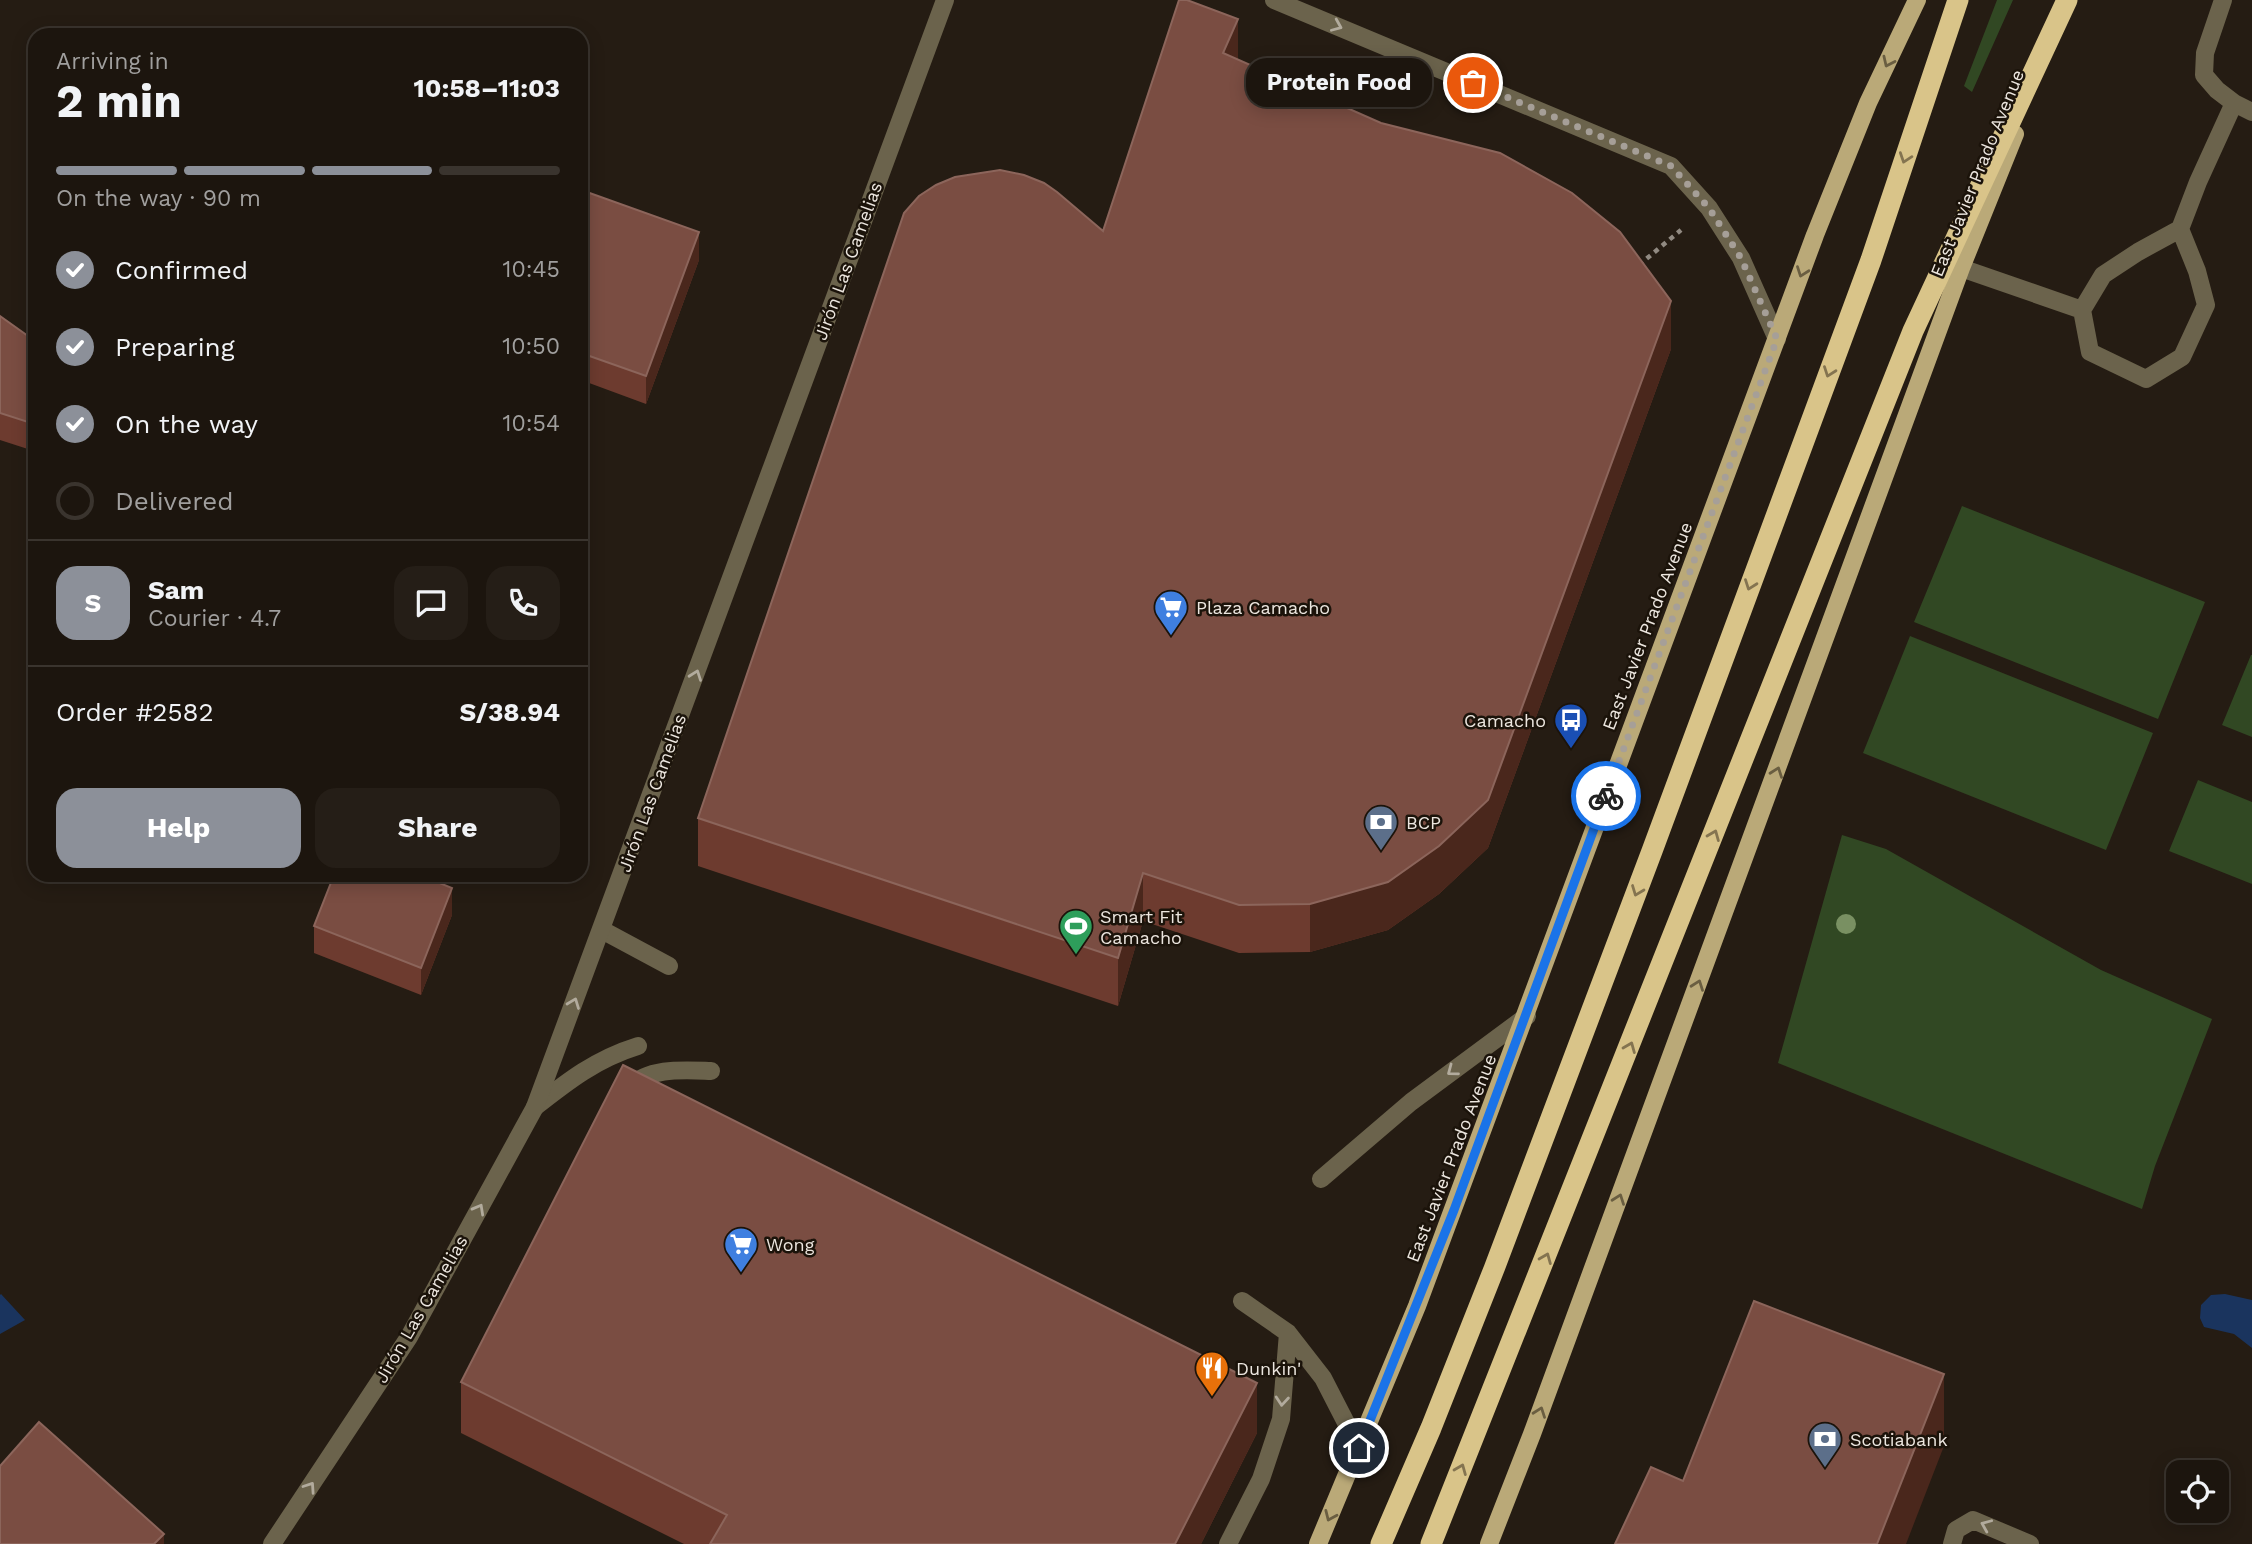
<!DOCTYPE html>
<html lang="en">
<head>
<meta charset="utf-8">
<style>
  body { margin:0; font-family:"Work Sans",sans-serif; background:#251e17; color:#f1f3f6; height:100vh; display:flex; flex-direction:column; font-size:26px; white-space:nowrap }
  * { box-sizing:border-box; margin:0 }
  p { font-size:23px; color:#a09f9e }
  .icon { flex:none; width:38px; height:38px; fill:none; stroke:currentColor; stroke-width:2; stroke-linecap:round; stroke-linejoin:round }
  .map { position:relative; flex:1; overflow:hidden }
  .details { position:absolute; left:28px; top:28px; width:560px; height:854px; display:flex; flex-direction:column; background:#1c150e; border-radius:21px; box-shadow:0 4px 18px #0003,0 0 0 2px #3a342e }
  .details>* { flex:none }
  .controls { position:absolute; left:2166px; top:1460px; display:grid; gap:14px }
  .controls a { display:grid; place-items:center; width:63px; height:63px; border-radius:14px; background:#1c150e; box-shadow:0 4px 18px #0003,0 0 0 2px #3a342e; font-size:35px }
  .pin { position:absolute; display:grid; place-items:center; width:60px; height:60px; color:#fff; margin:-30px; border:4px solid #fff; border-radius:50%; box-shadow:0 2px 7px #0007 }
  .courier { position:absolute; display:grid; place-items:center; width:70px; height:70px; margin:-35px; border:5px solid #1a73e8; border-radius:50%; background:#fff; color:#222; box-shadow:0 2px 9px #0007 }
  .bubble { position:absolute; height:49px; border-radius:21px; background:#1c150e; box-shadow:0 4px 18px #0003,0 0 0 2px #3a342e; font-size:23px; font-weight:700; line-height:49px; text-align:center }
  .summary em { font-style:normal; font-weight:700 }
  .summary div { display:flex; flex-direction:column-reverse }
  .summary { display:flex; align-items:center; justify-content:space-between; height:119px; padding:0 28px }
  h1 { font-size:46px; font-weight:700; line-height:52px }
  .bar { display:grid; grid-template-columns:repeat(4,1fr); gap:10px 7px; align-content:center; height:84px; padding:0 28px }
  .bar i { height:9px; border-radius:5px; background:#3a342e }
  .bar .active { background:#8c9099 }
  .bar p { grid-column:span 4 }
  .line { display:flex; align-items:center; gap:18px; padding:0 28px; border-top:2px solid #3a342e }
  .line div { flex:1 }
  .round { display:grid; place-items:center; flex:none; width:74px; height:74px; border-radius:21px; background:#251e17 }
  ol { padding:0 28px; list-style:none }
  li { display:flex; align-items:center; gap:21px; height:77px }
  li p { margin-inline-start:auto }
  li .icon { padding:7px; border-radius:50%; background:#8c9099; color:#fff; stroke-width:4 }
  li:last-child { color:#a09f9e }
  li i { width:38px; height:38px; border:4px solid #3a342e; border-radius:50% }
  .cta { display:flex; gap:14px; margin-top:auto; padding:14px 28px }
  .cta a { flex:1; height:80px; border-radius:21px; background:#8c9099; color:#fff; font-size:28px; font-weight:700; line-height:80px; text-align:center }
  .cta a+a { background:#251e17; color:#f1f3f6 }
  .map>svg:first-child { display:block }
  .green { fill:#314823 }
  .water { fill:#1a345e }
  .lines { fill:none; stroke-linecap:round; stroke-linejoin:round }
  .path { stroke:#918a82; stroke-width:4.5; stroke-dasharray:5 5; stroke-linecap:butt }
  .service { stroke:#6b634c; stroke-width:18 }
  .minor { stroke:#6b634c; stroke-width:18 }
  .primary { stroke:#baa978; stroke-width:18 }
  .motorway { stroke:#d9c489; stroke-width:21 }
  .tree { fill:#799062 }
  .wall { fill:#6d3b2f }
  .shaded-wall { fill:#4a271c }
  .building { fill:#7a4d42; stroke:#8c655b; stroke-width:2 }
  .oneway { stroke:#b2ab9d }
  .oneway2 { stroke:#6a5e41 }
  .oneway3 { stroke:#847450 }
  .done { stroke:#a69f98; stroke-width:7; stroke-dasharray:0 12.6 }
  .route { stroke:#1a73e8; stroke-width:9 }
  .labels { text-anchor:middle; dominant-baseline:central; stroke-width:5; stroke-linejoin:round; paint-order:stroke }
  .street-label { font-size:18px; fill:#ece6df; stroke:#1b130a }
  .poi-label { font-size:18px; fill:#ece6df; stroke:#1b130a; text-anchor:start }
</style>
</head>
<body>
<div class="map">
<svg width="2252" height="1544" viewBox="0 0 2252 1544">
  <rect width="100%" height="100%" fill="#251c13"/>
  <!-- green -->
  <path class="green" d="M1997,0H2013L1972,92L1964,86Z
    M1962,506L2205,602L2158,719L1914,622Z
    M1910,636L2153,733L2106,850L1863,753Z
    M2251,655H2252V737L2222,725Z
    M2198,780L2252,802V884L2169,851Z
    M1842,835L1886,849L2101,970L2212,1019L2155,1166L2142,1209L1778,1063Z"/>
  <!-- water -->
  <path class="water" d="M1,1294L25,1320L0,1334V1295Z
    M2225,1294L2252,1300V1348L2234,1334L2204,1327L2200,1318L2201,1305L2211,1295Z"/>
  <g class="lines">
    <!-- path -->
    <path class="path" d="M1639,265L1681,230"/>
    <!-- service -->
    <path class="service" d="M2223,0L2205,53L2204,75L2217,90L2234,103
      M1961,268L2082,310L2090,352L2146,379L2182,357L2206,305L2197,271L2180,229L2198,182L2234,103L2252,112
      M2082,310L2103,275L2138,252L2180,229
      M602,930L669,966
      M628,1088C649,1067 683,1070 711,1071
      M535,1107C568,1081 596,1059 638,1046
      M1321,1179L1411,1102L1527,1016
      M1242,1301L1288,1333L1323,1378L1359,1448
      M1228,1544L1261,1479L1281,1419L1288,1333
      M1952,1544L1956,1530L1973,1520L2030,1544"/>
    <!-- minor -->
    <path class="minor" d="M1274,0L1671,166L1709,208L1741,258L1777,339
      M272,1544L409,1337L535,1107L945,0"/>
    <!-- primary -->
    <path class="primary" d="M1318,1544L1417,1306L1815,235L1868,103L1917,0
      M1489,1544L1532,1434L1961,268L2015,134"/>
    <!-- motorway -->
    <path class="motorway" d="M1381,1544L1431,1428L1494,1269L1652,851L1871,260L1958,0
      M1431,1544L1913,331L2067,0"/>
  </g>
  <!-- trees -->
  <circle class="tree" cx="1846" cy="924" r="10"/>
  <!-- wall -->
  <path class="wall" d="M1238,60L1671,349L1488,848L1439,894L1388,930L1310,952L1239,953L1143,921L1118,1006L698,866V818L1103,231Z
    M581,198L699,260L646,404L581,380Z
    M0,316L35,341L34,451L0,440Z
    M452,915L421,995L314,953V926Z
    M461,1382L1257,1433L1201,1544H684L461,1433Z"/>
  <!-- shaded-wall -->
  <path class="shaded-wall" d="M1238,19V67L1223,53Z
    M699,232V260L646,404V376Z
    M1671,301V349L1488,848L1439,894L1388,930L1310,952V904Z
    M1143,873V921L1118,1006V958Z
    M452,888V915L421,995V968Z
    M1944,1374V1446L1906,1544H1877Z
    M1257,1383V1433L1201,1544H1175Z
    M164,1534V1544H154Z"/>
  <!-- building -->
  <path class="building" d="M1179,0H1187L1238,19L1223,53L1381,123L1500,153L1572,193L1620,232L1671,301L1488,800L1439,846L1388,882L1310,904L1239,905L1143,873L1118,958L698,818L904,213L919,196L936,185L955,177L1000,170L1024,175L1044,183L1057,192L1103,231Z
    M584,191L699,232L646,376L581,353V198Z
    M0,316L35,341L34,424L0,413Z
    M334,875H420L452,888L421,968L314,926Z
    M623,1065L1257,1383L1175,1544H710L727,1515L461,1382Z
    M1754,1301L1944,1374L1877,1544H1615L1651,1467L1683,1481Z
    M39,1422L164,1534L154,1544H0V1466Z"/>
  <!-- one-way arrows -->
  <defs><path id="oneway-chevron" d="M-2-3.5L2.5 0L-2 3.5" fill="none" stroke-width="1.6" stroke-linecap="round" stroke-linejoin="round" transform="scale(1.75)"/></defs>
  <g class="oneway">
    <use href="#oneway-chevron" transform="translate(1337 26) rotate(23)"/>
    <use href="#oneway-chevron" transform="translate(696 675) rotate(-70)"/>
    <use href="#oneway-chevron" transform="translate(574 1003) rotate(-69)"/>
    <use href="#oneway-chevron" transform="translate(1452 1071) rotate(143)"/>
    <use href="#oneway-chevron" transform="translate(479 1209) rotate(-61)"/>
    <use href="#oneway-chevron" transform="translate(1282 1401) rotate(95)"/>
    <use href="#oneway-chevron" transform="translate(310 1487) rotate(-56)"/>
    <use href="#oneway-chevron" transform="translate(1986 1525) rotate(-157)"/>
  </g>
  <g class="oneway2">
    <use href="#oneway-chevron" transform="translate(1888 62) rotate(115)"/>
    <use href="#oneway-chevron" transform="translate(1802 272) rotate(110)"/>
    <use href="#oneway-chevron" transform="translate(1777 772) rotate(-70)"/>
    <use href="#oneway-chevron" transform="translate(1698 985) rotate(-70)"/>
    <use href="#oneway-chevron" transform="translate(1619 1199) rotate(-70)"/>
    <use href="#oneway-chevron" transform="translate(1540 1412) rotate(-70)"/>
    <use href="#oneway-chevron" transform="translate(1330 1516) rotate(114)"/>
  </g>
  <g class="oneway3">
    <use href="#oneway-chevron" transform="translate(1905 158) rotate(109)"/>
    <use href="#oneway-chevron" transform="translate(1829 372) rotate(110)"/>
    <use href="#oneway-chevron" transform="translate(1750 585) rotate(110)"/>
    <use href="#oneway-chevron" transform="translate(1714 835) rotate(-68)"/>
    <use href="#oneway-chevron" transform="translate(1637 891) rotate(111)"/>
    <use href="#oneway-chevron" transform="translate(1630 1047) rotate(-68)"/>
    <use href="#oneway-chevron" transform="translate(1546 1258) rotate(-68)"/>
    <use href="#oneway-chevron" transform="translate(1461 1469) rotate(-68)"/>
  </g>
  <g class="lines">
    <!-- done -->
    <path class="done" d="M1473,83L1671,166L1709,208L1741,258L1777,339L1606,796"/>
    <!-- route -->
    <path class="route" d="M1359,1448L1454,1210L1606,796"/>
  </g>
  <!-- icons -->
  <defs>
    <g id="supermarket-pin" transform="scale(1.75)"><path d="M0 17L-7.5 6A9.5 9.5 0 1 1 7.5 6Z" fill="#3f7fe0" stroke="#1b130a"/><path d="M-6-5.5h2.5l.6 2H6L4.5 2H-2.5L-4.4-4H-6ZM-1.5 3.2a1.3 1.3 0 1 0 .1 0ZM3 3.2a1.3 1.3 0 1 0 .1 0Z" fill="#fff"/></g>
    <g id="bus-pin" transform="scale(1.75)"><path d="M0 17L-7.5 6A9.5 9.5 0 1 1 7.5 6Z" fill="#1a4fb4" stroke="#1b130a"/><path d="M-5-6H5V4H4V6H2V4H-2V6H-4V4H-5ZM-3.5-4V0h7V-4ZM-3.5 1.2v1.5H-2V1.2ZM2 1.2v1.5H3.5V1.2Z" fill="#fff"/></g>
    <g id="bank-pin" transform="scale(1.75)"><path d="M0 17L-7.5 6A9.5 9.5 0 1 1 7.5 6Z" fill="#5c6f8a" stroke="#1b130a"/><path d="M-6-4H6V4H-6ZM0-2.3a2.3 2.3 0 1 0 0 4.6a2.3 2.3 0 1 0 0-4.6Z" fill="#fff"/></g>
    <g id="stadium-pin" transform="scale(1.75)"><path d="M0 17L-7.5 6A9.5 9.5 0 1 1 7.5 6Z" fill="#2e9e5b" stroke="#1b130a"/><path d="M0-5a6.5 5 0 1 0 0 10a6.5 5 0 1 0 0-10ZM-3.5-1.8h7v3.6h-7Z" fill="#fff"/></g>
    <g id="restaurant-pin" transform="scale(1.75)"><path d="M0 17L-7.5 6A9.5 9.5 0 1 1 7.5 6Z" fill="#e8710a" stroke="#1b130a"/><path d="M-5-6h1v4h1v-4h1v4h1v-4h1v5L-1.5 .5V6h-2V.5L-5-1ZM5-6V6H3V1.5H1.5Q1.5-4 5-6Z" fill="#fff"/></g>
  </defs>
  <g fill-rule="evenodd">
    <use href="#supermarket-pin" x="1171" y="607"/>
    <use href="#bus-pin" x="1571" y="720"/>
    <use href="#bank-pin" x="1381" y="822"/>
    <use href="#stadium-pin" x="1076" y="926"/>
    <use href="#supermarket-pin" x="741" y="1244"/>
    <use href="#restaurant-pin" x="1212" y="1368"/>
    <use href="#bank-pin" x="1825" y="1439"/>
  </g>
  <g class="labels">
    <!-- street labels -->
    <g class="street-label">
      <text transform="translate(1977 173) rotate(-68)">East Javier Prado Avenue</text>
      <text transform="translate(848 261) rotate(-70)">Jirón Las Camelias</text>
      <text transform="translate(1647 626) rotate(-69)">East Javier Prado Avenue</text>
      <text transform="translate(652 793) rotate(-70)">Jirón Las Camelias</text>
      <text transform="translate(1451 1158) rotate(-69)">East Javier Prado Avenue</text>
      <text transform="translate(421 1309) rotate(-60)">Jirón Las Camelias</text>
    </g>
    <!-- poi labels -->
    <g class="poi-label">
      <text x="1196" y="607">Plaza Camacho</text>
      <text x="1546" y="720" text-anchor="end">Camacho</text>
      <text x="1406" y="822">BCP</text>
      <text x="1100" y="916">Smart Fit<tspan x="1100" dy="21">Camacho</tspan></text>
      <text x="766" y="1244">Wong</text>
      <text x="1236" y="1368">Dunkin'</text>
      <text x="1850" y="1439">Scotiabank</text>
    </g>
  </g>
</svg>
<div class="controls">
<a><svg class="icon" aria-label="locate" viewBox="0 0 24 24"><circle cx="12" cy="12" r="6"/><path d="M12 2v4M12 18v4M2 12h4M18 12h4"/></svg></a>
</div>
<div class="pin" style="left:1473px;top:83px;background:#ea580c"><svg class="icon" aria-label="bag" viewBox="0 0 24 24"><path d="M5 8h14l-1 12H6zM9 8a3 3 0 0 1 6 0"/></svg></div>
<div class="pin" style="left:1359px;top:1448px;background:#1f2937"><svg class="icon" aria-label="home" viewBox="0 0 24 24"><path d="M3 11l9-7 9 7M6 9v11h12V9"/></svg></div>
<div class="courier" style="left:1606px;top:796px"><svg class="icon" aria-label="bike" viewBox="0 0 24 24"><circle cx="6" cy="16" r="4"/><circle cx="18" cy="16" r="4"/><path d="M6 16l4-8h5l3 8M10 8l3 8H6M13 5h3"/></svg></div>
<div class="bubble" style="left:1246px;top:58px;width:186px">Protein Food</div>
<section class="details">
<div class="summary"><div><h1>2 min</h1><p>Arriving in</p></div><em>10:58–11:03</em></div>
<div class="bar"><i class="active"></i><i class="active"></i><i class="active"></i><i></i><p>On the way · 90 m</p></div>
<ol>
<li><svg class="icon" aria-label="check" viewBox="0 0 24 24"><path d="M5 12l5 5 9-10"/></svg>Confirmed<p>10:45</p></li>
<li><svg class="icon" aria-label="check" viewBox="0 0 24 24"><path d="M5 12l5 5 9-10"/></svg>Preparing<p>10:50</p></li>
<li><svg class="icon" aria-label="check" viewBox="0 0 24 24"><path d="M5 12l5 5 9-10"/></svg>On the way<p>10:54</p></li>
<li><i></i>Delivered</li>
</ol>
<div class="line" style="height:126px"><b class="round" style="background:#8c9099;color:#fff">S</b><div><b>Sam</b><p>Courier · 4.7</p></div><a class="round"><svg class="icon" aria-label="chat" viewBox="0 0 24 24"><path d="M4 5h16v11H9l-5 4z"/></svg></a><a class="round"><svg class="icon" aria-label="phone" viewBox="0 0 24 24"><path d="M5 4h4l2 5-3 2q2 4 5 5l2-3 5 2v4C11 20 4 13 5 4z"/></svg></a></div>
<div class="line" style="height:91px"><div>Order #2582</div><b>S/38.94</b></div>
<div class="cta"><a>Help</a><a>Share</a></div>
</section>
</div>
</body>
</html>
